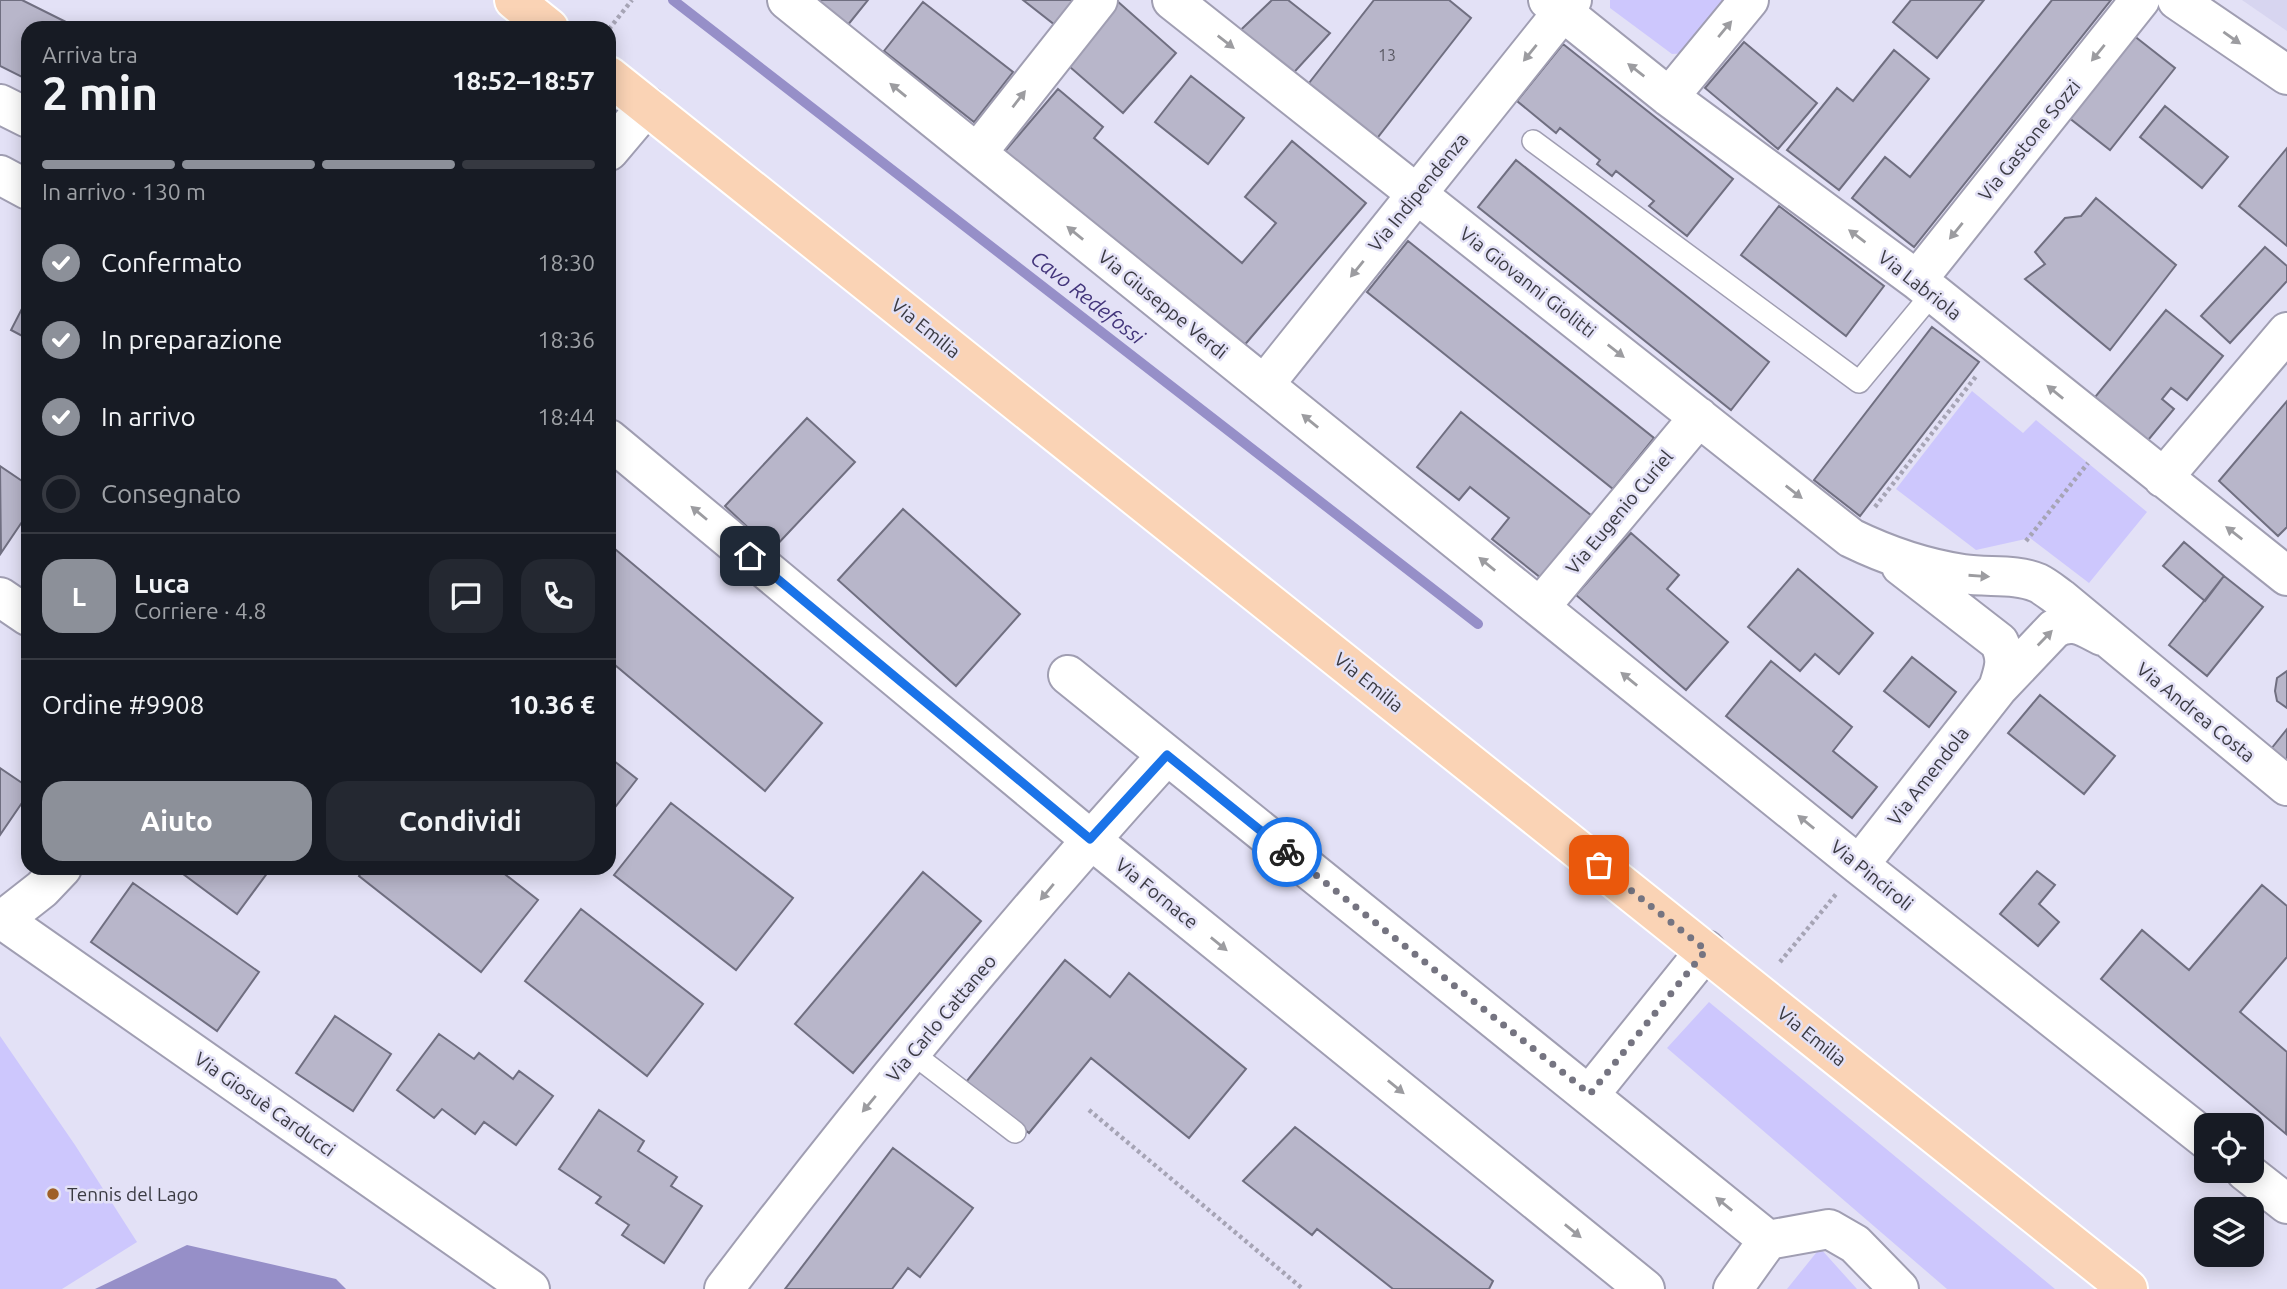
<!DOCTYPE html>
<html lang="it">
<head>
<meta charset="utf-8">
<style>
  body { margin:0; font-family:Ubuntu,sans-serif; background:#242831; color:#f1f3f6; height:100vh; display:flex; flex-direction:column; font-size:26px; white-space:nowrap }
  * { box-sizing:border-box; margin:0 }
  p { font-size:23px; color:#9ea1a6 }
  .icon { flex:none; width:38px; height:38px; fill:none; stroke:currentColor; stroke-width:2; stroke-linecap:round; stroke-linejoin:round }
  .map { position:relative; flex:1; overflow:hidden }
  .panel { position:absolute; left:21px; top:21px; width:595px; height:854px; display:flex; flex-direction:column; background:#171b24; border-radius:21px; box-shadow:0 4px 18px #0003 }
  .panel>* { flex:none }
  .controls { position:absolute; left:2194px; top:1113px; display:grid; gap:14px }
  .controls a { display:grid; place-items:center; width:70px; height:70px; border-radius:14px; background:#171b24; box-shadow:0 4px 18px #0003; font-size:35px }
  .pin { position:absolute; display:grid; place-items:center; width:60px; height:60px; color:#fff; margin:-30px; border-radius:14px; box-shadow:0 4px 10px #0006 }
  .courier { position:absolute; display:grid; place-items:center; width:70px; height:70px; margin:-35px; border:5px solid #1a73e8; border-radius:50%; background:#fff; color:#222; box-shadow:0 2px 9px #0007 }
  .summary em { font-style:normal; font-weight:700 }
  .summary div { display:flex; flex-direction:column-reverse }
  .summary { display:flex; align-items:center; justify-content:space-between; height:119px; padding:0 21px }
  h1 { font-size:46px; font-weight:700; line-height:52px }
  .bar { display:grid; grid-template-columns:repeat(4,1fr); gap:10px 7px; align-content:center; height:84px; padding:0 21px }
  .bar i { height:9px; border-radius:5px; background:#363941 }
  .bar .selected { background:#8c9099 }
  .bar p { grid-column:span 4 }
  .line { display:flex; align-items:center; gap:18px; padding:0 21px; border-top:2px solid #363941 }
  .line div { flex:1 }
  .round { display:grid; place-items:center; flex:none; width:74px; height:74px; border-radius:21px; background:#242831 }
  ol { padding:0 21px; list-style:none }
  li { display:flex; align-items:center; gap:21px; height:77px }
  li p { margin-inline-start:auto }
  li .icon { padding:7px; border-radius:50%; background:#8c9099; color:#fff; stroke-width:4 }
  li:last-child { color:#9ea1a6 }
  li i { width:38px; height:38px; border:4px solid #363941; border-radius:50% }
  .cta { display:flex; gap:14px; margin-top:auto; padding:14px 21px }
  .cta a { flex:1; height:80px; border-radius:21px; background:#8c9099; color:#fff; font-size:28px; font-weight:700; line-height:80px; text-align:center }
  .cta a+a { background:#242831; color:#f1f3f6 }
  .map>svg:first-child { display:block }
  .built { fill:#d7d5f0 }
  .green { fill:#cdc7fd }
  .water { fill:#968fc8 }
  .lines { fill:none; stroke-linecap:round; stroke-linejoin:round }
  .stream { stroke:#968fc8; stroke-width:10 }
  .building { fill:#b8b6ca; stroke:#706f81; stroke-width:2 }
  .service-casing { stroke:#a09eb2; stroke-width:24 }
  .minor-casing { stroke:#a09eb2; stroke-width:42 }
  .tertiary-casing { stroke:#a09eb2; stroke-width:42 }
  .primary-casing { stroke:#fff; stroke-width:42 }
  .path { stroke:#a6a4b5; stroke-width:4.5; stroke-dasharray:3.5 3.5; stroke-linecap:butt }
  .service { stroke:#fff; stroke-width:21 }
  .minor { stroke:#fff; stroke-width:38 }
  .tertiary { stroke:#fff; stroke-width:38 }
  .primary { stroke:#fad3b5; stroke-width:38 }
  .oneway { fill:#9c9ca0 }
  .done { stroke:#757481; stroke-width:7; stroke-dasharray:0 12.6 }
  .route { stroke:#1a73e8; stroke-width:9 }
  .poi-dot { fill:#9f6027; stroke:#e3e1f6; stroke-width:2.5 }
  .labels { text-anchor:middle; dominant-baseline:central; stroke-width:5; stroke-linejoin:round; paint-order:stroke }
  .number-label { font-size:16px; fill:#5a5964 }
  .street-label { font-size:19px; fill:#3a3a42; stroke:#e3e1f6 }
  .poi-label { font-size:19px; fill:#3a3a42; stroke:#e3e1f6; text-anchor:start }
  .water-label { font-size:21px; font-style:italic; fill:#43357b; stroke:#e3e1f6 }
</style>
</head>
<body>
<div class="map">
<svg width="2287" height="1289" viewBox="0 0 2287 1289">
  <rect width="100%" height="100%" fill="#e3e1f6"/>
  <!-- built -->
  <path class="built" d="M2242,0H2287V31Z"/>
  <!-- green -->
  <path class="green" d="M1610,0H1732L1689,53L1672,54L1610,8Z
    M1972,391L2023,433L2036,420L2147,512L2089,583L2030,538L1976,550L1896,489Z
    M1709,1002L2055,1289H1947L1667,1048Z
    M0,1036L75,1145L137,1242L62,1289H0Z
    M1820,1248L1857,1289H1787Z"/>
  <!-- water -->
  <path class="water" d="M187,1245L336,1279L346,1289H95Z"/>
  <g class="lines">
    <!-- stream -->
    <path class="stream" d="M673,0L1478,624"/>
  </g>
  <!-- building -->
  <path class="building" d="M0,0H22L78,28H28V80L0,66Z
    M814,0H868L847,26Z
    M1023,0H1075L1055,25Z
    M1116,0L1176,53L1123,113L1063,61Z
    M1272,0H1288L1330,33L1287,80L1227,43Z
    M1374,0H1449L1471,18L1371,146L1302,92Z
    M1911,0H1984L1937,58L1893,22Z
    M2052,0H2111L1914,247L1852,198L1885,157L1910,177Z
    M923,2L1013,72L974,122L884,51Z
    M2133,35L2175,68L2110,150L2068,117Z
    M1744,42L1817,103L1778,149L1705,88Z
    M1563,44L1733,179L1687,236L1649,206L1654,201L1616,171L1612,176L1597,164L1600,160L1560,128L1556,133L1517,101Z
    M1894,50L1929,79L1839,190L1787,150L1837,88L1853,101Z
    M1191,76L1244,118L1208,164L1155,122Z
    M1058,89L1103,127L1094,138L1242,263L1276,223L1245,197L1292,141L1366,203L1236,355L1001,156Z
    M2165,106L2228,157L2202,188L2140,137Z
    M2287,148V246L2239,206Z
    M1516,160L1769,362L1731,410L1478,207Z
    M2096,198L2176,265L2110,350L2025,279L2045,264L2035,252L2065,218L2081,216Z
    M1779,206L1884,286L1846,336L1741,255Z
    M1408,241L1654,438L1613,489L1367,292Z
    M2265,247L2287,266V281L2230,343L2201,316Z
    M28,297V339L11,330Z
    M2166,310L2223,356L2187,400L2171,388L2162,399L2174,409L2144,445L2091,402Z
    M1932,327L1979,362L1860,516L1814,480Z
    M2287,401V527L2278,536L2219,481Z
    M1461,412L1592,516L1541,578L1492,539L1509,518L1470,487L1459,500L1417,467Z
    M807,418L855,462L772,550L725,506Z
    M0,466L28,485V513L1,553Z
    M903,509L1020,614L956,686L838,580Z
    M1631,533L1679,575L1667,589L1728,642L1686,690L1576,595Z
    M2184,542L2224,576L2205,601L2163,566Z
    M609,544L822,723L765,791L609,660Z
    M1798,569L1873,633L1839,674L1815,654L1800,671L1748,627Z
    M2224,576L2263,607L2207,676L2169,645Z
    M1912,657L1956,692L1929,727L1884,691Z
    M1771,661L1852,727L1833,751L1877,787L1852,818L1726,716Z
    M2287,671V708L2277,701L2275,691L2277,678Z
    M2040,695L2115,756L2084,794L2008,733Z
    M2287,729V762L2271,749Z
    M609,757L637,779L609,815Z
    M0,768L28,787V794L0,835Z
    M671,803L793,898L736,970L614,875Z
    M175,868H271L237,914Z
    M365,868H497L538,900L481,972L359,876Z
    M2037,871L2055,885L2039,904L2059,922L2038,946L2000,914Z
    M923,872L981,921L853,1073L795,1024Z
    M133,883L259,972L217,1031L91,942Z
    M2262,885L2287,906V957L2240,1012L2287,1052L2286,1134L2101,979L2142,930L2189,970Z
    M581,909L703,1004L647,1076L525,981Z
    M1065,960L1110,997L1129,973L1246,1069L1189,1138L1091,1058L1029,1133L966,1082Z
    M335,1016L391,1054L353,1111L296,1073Z
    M439,1034L474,1059L479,1053L513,1079L519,1071L553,1096L516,1145L484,1122L475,1134L442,1109L434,1118L397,1090Z
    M599,1110L644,1141L638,1151L677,1177L671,1186L702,1206L664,1263L622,1235L629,1225L596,1203L601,1197L559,1169Z
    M1295,1127L1493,1281L1489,1289H1393L1317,1229L1312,1235L1243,1181Z
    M893,1148L973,1208L920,1277L908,1268L892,1289H785Z"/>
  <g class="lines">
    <!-- service casing -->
    <g class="service-casing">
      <path id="service" d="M1533,141L1859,382L1932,294
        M912,1053L1015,1132"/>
    </g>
    <!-- minor casing -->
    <g class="minor-casing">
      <path id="minor" d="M787,0L1859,865L2207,1140
        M1172,0L1851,538C1888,556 1923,568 1963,574C1988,578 2015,573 2038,583C2046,587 2053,593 2060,598L2287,786
        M1548,0L1669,97L1917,280L2287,576
        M2177,0L2287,75
        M1669,97L1749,0
        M0,104L28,118
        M977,153L1098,0
        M0,175L28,190
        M1917,280L2140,0
        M1264,385L1572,0
        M609,439L1090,839L1645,1289
        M2163,478L2287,332
        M1901,566L1999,642C2008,660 2004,669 1998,688
        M0,597L28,616
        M1540,607L1699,417
        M1068,675L1768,1240L1733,1289
        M1859,865L1998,688L2054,629C2073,618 2084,627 2102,636
        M0,918L530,1289
        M1590,1094L1706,950
        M2245,1171L2287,1204
        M1768,1240L1829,1229L1855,1244L1899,1289
        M724,1289C864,1105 1012,926 1167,755"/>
    </g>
    <!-- tertiary casing -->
    <g class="tertiary-casing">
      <path id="tertiary" d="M609,151L647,106
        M0,922L42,889L62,868"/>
    </g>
    <!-- primary casing -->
    <g class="primary-casing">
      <path id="primary" d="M514,0L549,28
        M609,76L2128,1289"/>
    </g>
    <!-- path -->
    <path class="path" d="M609,29L632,0
      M1875,507L1977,375
      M2026,541L2088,463
      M1780,962L1837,893
      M1089,1110L1303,1289"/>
    <!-- service -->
    <use href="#service" class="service"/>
    <!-- minor -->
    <use href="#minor" class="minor"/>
    <!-- tertiary -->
    <use href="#tertiary" class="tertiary"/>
    <!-- primary -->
    <use href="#primary" class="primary"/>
  </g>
  <!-- one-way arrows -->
  <defs><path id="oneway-solid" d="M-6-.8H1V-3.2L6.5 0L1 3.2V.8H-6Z" transform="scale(1.75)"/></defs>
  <g class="oneway">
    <use href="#oneway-solid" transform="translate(1725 29) rotate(-50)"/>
    <use href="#oneway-solid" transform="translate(2232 38) rotate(35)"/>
    <use href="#oneway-solid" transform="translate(1226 42) rotate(38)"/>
    <use href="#oneway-solid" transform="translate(1530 53) rotate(129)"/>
    <use href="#oneway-solid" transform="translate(2098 53) rotate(129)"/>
    <use href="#oneway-solid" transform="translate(1636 70) rotate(-142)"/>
    <use href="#oneway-solid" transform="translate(898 90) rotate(-141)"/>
    <use href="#oneway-solid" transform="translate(1019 99) rotate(-52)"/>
    <use href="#oneway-solid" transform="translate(1956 231) rotate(129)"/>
    <use href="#oneway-solid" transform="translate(1075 233) rotate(-141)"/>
    <use href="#oneway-solid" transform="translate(1857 236) rotate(-143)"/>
    <use href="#oneway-solid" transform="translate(1357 269) rotate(129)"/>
    <use href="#oneway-solid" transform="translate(1616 351) rotate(38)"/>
    <use href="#oneway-solid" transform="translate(2055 392) rotate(-141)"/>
    <use href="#oneway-solid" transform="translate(1310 421) rotate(-141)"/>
    <use href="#oneway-solid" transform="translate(1794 492) rotate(38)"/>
    <use href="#oneway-solid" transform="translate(699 513) rotate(-140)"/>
    <use href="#oneway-solid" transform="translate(2234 533) rotate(-142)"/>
    <use href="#oneway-solid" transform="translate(1487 564) rotate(-141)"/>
    <use href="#oneway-solid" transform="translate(1979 576) rotate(4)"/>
    <use href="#oneway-solid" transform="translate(2045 638) rotate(-46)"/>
    <use href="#oneway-solid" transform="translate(1629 679) rotate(-141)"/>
    <use href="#oneway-solid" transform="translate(1806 822) rotate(-141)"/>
    <use href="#oneway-solid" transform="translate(1047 892) rotate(130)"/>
    <use href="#oneway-solid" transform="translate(1219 944) rotate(39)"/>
    <use href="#oneway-solid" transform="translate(1396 1087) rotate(39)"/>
    <use href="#oneway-solid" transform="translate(869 1104) rotate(130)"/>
    <use href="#oneway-solid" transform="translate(1724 1204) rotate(-141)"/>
    <use href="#oneway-solid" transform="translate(1573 1231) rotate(39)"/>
  </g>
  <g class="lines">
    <!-- done -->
    <path class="done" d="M1287,852L1590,1094L1706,950L1599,865"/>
    <!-- route -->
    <path class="route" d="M750,556L1090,839L1167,755L1287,852"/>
  </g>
  <!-- markers -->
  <circle class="poi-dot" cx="53" cy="1194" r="7"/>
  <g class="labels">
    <!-- number labels -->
    <g class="number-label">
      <text x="1387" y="55">13</text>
    </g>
    <!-- street labels -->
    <g class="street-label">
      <text transform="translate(2029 140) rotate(-51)">Via Gastone Sozzi</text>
      <text transform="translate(1418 192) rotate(-51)">Via Indipendenza</text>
      <text transform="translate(1528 282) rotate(38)">Via Giovanni Giolitti</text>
      <text transform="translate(1920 285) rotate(38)">Via Labriola</text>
      <text transform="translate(1163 304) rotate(39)">Via Giuseppe Verdi</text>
      <text transform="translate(926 328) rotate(39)">Via Emilia</text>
      <text transform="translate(1619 512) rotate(-50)">Via Eugenio Curiel</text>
      <text transform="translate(1369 682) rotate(39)">Via Emilia</text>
      <text transform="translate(2196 712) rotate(39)">Via Andrea Costa</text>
      <text transform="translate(1928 776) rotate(-52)">Via Amendola</text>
      <text transform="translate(1872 875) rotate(39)">Via Pinciroli</text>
      <text transform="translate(1157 893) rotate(39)">Via Fornace</text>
      <text transform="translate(941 1018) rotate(-50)">Via Carlo Cattaneo</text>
      <text transform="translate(1812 1036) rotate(39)">Via Emilia</text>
      <text transform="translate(265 1104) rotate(35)">Via Giosuè Carducci</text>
    </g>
    <!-- poi labels -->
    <g class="poi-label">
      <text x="67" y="1194">Tennis del Lago</text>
    </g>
    <!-- water labels -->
    <g class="water-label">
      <text transform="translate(1088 297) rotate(38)">Cavo Redefossi</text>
    </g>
  </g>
</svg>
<div class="controls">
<a><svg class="icon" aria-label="locate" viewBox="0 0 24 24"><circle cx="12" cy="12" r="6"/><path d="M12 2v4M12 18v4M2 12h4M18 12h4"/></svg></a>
<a><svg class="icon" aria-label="layers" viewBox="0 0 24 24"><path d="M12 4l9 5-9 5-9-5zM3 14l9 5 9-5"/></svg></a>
</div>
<div class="pin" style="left:1599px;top:865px;background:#ea580c"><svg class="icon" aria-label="bag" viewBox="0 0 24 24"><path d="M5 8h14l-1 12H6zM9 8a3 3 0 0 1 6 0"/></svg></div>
<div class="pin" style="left:750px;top:556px;background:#1f2937"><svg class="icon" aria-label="home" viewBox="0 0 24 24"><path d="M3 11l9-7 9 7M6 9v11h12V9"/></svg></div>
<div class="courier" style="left:1287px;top:852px"><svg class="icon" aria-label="bike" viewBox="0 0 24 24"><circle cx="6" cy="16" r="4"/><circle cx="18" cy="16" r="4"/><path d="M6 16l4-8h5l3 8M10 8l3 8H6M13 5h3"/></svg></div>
<section class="panel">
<div class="summary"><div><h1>2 min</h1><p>Arriva tra</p></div><em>18:52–18:57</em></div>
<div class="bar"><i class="selected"></i><i class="selected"></i><i class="selected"></i><i></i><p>In arrivo · 130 m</p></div>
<ol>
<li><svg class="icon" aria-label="check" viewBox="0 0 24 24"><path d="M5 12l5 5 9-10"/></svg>Confermato<p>18:30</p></li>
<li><svg class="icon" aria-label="check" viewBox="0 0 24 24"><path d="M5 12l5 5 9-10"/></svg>In preparazione<p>18:36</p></li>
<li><svg class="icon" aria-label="check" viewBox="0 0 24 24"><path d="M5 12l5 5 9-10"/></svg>In arrivo<p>18:44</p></li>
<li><i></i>Consegnato</li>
</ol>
<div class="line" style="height:126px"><b class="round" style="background:#8c9099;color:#fff">L</b><div><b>Luca</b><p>Corriere · 4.8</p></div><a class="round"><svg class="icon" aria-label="chat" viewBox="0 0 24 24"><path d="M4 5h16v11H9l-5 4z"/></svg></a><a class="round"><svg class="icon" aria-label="phone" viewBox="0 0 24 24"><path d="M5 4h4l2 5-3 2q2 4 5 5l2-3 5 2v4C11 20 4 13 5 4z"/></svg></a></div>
<div class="line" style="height:91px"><div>Ordine #9908</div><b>10.36 €</b></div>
<div class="cta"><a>Aiuto</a><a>Condividi</a></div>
</section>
</div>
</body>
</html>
